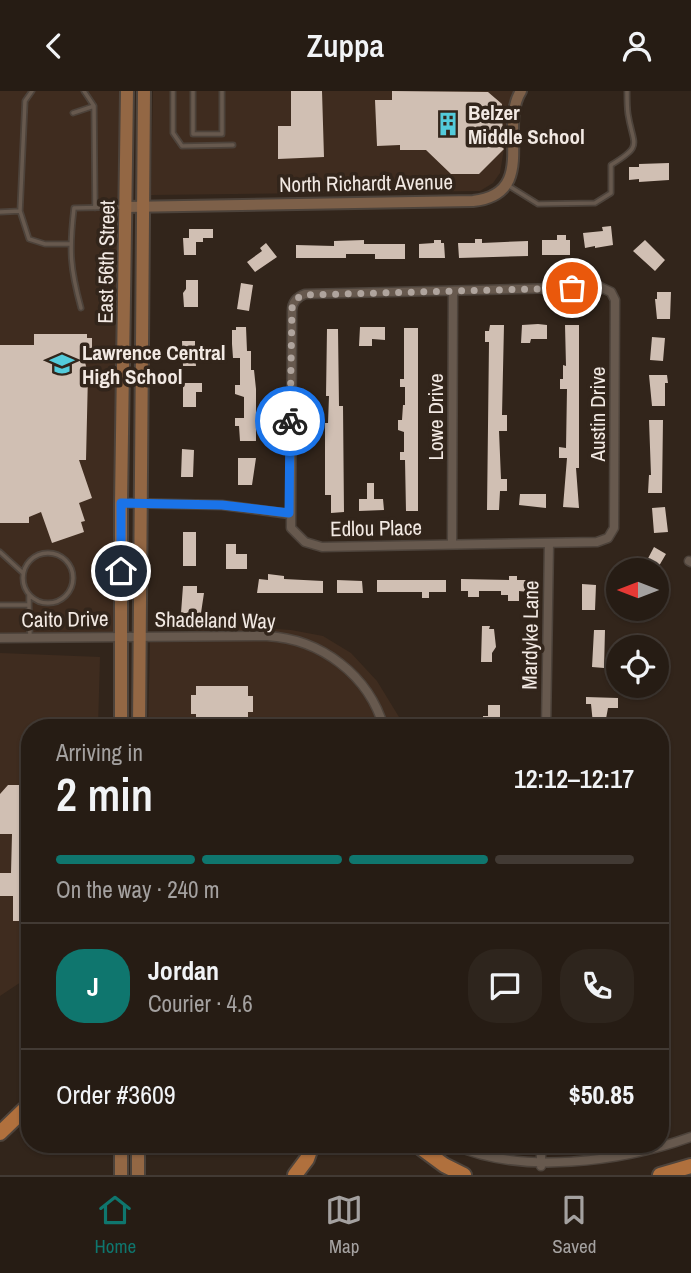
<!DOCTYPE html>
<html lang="en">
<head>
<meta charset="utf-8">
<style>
  body { margin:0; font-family:"Archivo Narrow",sans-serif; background:#2e251d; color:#f1f3f6; height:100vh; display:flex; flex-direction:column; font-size:26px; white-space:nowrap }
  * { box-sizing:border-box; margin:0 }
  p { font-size:23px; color:#a4a1a0 }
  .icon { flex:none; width:38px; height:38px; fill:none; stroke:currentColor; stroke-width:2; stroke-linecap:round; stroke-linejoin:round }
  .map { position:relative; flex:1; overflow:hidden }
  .details { position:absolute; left:21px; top:628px; width:648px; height:434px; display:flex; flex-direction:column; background:#261c14; border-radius:28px; box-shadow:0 2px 5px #0004,0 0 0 2px #423a34 }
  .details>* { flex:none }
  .needle { width:46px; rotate:270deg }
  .buttons { position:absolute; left:606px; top:467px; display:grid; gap:14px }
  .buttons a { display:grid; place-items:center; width:63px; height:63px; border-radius:50%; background:#261c14; box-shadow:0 2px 5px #0004,0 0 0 2px #423a34; font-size:35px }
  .pin { position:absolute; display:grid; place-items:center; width:60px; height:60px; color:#fff; margin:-30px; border:4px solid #fff; border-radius:50%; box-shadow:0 2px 7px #0007 }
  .courier { position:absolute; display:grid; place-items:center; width:70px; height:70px; margin:-35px; border:5px solid #1a73e8; border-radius:50%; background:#fff; color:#222; box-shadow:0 2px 9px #0007 }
  .summary em { font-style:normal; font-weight:600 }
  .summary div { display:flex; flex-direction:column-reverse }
  .summary { display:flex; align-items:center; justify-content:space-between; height:119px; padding:0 35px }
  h1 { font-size:46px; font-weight:600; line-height:52px }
  .bar { display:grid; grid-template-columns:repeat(4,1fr); gap:10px 7px; align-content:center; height:84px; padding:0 35px }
  .bar i { height:9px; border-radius:5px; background:#423a34 }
  .bar .current { background:#0f766e }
  .bar p { grid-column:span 4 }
  .line { display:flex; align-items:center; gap:18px; padding:0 35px; border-top:2px solid #423a34 }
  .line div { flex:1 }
  .round { display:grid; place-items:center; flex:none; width:74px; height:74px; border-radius:28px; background:#2e251d }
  header { display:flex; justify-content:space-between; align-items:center; height:91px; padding:0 35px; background:#261c14; font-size:32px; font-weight:600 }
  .tab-bar { display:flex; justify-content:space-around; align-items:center; height:98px; border-top:2px solid #423a34; background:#261c14; font-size:19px; color:#a4a1a0 }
  .tab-bar a { display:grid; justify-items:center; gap:4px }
  .tab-bar .current { color:#0f766e }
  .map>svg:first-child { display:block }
  .built { fill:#3f2c1f }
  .building { fill:#d0bfb3 }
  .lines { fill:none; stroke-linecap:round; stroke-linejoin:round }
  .lane-casing { stroke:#4d433b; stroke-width:7 }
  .street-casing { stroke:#4d433b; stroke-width:11 }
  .secondary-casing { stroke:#4d433b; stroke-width:14 }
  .primary-casing { stroke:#4d433b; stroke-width:16 }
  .highway-casing { stroke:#4d433b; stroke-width:18 }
  .lane { stroke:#67594e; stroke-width:3.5 }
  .street { stroke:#67594e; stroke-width:8 }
  .secondary { stroke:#7d6049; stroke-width:10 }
  .primary { stroke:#936744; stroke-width:12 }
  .highway { stroke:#b0703d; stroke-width:14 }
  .done { stroke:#afa49d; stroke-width:7; stroke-dasharray:0 12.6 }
  .route { stroke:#1a73e8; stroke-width:9 }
  .labels { text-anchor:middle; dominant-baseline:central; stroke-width:7; stroke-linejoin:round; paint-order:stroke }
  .poi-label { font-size:21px; font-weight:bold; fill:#f2e9e3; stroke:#32251b; text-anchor:start }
  .street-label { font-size:21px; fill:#f2e9e3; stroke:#32251b }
</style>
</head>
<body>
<header><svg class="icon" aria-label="back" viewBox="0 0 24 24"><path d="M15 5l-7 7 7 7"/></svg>Zuppa<svg class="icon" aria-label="person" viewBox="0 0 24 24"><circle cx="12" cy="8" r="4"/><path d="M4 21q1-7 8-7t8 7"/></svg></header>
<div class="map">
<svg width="691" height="1084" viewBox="0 0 691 1084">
  <rect width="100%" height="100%" fill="#32251b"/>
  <!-- built -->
  <path class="built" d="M0,0H126L121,545L0,547Z
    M153,0H518L511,15L500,82L493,92L480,100L151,104Z
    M219,534L291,539L323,545L351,562L377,590L399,626L400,637H148L150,550Z
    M0,562L100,566L98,637H30V885L0,905Z"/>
  <!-- building -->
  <path class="building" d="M291,0H322L324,66L278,68V35H291Z
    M392,0L488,1L502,13L503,53L501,55L504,58L479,83H451L426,59H400V54L377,55L375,9H392Z
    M669,72V89L639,91V88L629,89V76H639V73Z
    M611,135L613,154L595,157V155L585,157L583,142L603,140L602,136Z
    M189,138H213V147H203V151H196V164H184L183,147H189Z
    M557,144H566V149H570V164H542V149H557Z
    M475,148H482V152L528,150V165L459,167L458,152H475Z
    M364,149V153H405V168H375V163H346V167H296V154L334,155V150Z
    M434,149H441V152H444L445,167H419V153L434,152Z
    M645,149L665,169L655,180L633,160Z
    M266,152L277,166L255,181L247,171L262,160L260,157Z
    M186,189H198V216H184L183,202L186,198Z
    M241,192L253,194L249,220L237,218Z
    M657,201H671L670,228H657L655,208H657Z
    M538,233L547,234V248H531L530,252H521L522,234Z
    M490,234H504L502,324H507V340H499L501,388H507V400H500L499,419H487L489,251H485V240H489Z
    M565,234H579V377H576L579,417L563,416L567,367H559V356L566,357L567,298H560V288H563V274L566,275Z
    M236,236H246L247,260H251V279H254L256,298V350H240L239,335H235V327H244V306L235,303V294H240V267H233L232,253V239H236Z
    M360,236H385V249L372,248V255H359Z
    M404,237H418V420H406L405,369H400V361H404V341L398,339V329H402L403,314H405V296H400V288H404Z
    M327,238H338L339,315H343L344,421L331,422V404H325V332H328L329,305H326Z
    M34,243H87V247H92V257H86V263H83L88,283L86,369H79L92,407L79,412L85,430L81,431L84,441L52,452L41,421L29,426V432H0V254H34Z
    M652,246L665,247L663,270L650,269Z
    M182,250H195V255H199L200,263L195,264L196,275H183Z
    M649,284H667L668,292H665V315H652Z
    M183,292H202V301H196V316H183Z
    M649,329H663L662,402H648L649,384H651Z
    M182,358L194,359L193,386H181Z
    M238,367H256L252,394H238Z
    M367,392H374V408H383L384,419L359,420V408H367Z
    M520,403H546V417L519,414Z
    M665,416L668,441L654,442L652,417Z
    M183,441H196V475H183Z
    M226,453H236V463H247V478H226Z
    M654,456L666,463L656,480L644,475Z
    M268,483L284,485V488L323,490V502H257L259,488L268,489Z
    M509,485H517V489H529L528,501L519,500V510H508V504H501V500H479V506H468V500H461V488L509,489Z
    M337,489L362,490L363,502H337Z
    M377,489H446V501H429V507H422V501H377Z
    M582,493L596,494L595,519H582Z
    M183,495H197V502H204L201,522H181Z
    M482,535H490L489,538H494L496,556L492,562V571H481Z
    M594,539H605L604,577L592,576Z
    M196,595H248V605H253V621H248V628H196V623H191V604H196Z
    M586,606L618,607V617H608L605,633H593L591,613H586Z
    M488,614H500V626H503V634H483V625H488Z
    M8,694H30V833H22V830H13V805H0V782H11L12,743H0V703Z"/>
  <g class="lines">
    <!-- lane casing -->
    <g class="lane-casing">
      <path id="lane" d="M84,0L94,15L95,117
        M173,0V42L182,55L233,54
        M193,0V43H222V0
        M73,22L94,15
        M509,95L538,113L595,112L611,102V74C644,54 633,55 628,23C627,16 627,8 627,0
        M20,120L25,10L32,0
        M0,121L20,120L29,148L45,153H70
        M81,217C70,177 69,159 74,117L124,116
        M0,461L23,482
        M23 487a25 25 0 1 1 50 0a25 25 0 1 1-50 0Z
        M0,514H29V504
        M29,514L30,546"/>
    </g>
    <!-- street casing -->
    <g class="street-casing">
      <path id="street" d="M600,196L611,201L615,209L614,437L608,447L597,451L322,456L305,451L291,437L292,220C292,211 297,206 305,203Z
        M121,412L222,414L289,423
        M452,453L453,200
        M689,470L691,471
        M0,547L267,545C321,548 369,584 384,637
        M546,637L549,452
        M454,1054C521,1084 621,1071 691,1046
        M541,1075V1054"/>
    </g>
    <!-- secondary casing -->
    <g class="secondary-casing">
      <path id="secondary" d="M125,116L473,110C539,103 498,36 521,0"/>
    </g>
    <!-- primary casing -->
    <g class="primary-casing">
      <path id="primary" d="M121,637V412L127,0
        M139,637L144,0
        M121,1054V1084
        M138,1084V1054"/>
    </g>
    <!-- highway casing -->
    <g class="highway-casing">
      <path id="highway" d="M0,1042L30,1013
        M417,1054L444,1074L464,1084
        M295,1084L307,1068L312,1054
        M660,1084L691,1075"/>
    </g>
    <!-- lane -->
    <use href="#lane" class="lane"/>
    <!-- street -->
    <use href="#street" class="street"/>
    <!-- secondary -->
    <use href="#secondary" class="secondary"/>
    <!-- primary -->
    <use href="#primary" class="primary"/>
    <!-- highway -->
    <use href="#highway" class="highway"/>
  </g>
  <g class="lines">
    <!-- done -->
    <path class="done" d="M290,330L292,217L295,209L302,204L572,197"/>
    <!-- route -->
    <path class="route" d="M121,480V412L222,414L289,422L290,330"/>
  </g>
  <!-- icons -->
  <defs>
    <g id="building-bare" transform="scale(1.89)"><path d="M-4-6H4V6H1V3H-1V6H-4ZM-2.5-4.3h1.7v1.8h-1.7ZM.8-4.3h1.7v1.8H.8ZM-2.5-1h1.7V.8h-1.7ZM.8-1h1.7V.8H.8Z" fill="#53cbdb" stroke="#32251b" stroke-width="2.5" paint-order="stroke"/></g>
    <g id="school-bare" transform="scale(1.89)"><path d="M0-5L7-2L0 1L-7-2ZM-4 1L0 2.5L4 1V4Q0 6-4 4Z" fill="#53cbdb" stroke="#32251b" stroke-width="2.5" paint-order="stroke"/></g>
  </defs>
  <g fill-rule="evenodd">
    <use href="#building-bare" x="448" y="33"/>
    <use href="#school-bare" x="62" y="273"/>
  </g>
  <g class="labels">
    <!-- poi labels -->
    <g class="poi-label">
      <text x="468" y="21">Belzer<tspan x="468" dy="24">Middle School</tspan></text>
      <text x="82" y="261">Lawrence Central<tspan x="82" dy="24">High School</tspan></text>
    </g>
    <!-- street labels -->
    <g class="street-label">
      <text transform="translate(366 92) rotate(-1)">North Richardt Avenue</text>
      <text transform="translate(106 171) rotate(-89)">East 56th Street</text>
      <text transform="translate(597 323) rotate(-90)">Austin Drive</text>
      <text transform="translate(435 326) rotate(-90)">Lowe Drive</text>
      <text transform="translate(376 437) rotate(-1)">Edlou Place</text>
      <text transform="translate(65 528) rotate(-1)">Caito Drive</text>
      <text transform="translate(215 529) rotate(1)">Shadeland Way</text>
      <text transform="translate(530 544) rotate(-89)">Mardyke Lane</text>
    </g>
  </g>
</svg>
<div class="buttons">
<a><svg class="needle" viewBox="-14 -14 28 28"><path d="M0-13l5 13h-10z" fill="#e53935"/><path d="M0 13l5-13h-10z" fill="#a4a1a0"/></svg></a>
<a><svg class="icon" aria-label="locate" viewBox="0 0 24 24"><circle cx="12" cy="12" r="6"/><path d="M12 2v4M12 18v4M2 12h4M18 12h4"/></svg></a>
</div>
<div class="pin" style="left:572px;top:197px;background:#ea580c"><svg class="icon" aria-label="bag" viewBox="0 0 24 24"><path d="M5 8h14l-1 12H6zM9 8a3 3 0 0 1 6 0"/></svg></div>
<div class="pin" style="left:121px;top:480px;background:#1f2937"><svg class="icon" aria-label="home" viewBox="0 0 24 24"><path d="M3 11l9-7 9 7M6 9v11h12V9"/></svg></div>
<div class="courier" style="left:290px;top:330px"><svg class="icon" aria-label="bike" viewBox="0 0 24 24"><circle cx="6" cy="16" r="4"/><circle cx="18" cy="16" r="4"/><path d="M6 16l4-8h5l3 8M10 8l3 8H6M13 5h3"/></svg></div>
<section class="details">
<div class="summary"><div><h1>2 min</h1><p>Arriving in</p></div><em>12:12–12:17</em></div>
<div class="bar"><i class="current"></i><i class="current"></i><i class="current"></i><i></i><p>On the way · 240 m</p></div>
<div class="line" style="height:126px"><b class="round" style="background:#0f766e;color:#fff">J</b><div><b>Jordan</b><p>Courier · 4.6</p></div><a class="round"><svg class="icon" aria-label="chat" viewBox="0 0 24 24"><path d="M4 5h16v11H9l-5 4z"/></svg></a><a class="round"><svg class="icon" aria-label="phone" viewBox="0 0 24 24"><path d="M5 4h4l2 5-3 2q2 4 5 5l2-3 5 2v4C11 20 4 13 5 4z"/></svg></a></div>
<div class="line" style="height:91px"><div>Order #3609</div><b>$50.85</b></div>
</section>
</div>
<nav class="tab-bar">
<a class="current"><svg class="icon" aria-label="home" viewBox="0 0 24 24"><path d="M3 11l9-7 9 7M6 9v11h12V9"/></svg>Home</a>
<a><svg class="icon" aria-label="map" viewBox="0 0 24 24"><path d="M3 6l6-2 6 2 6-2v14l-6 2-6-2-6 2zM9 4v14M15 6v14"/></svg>Map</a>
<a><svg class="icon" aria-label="saved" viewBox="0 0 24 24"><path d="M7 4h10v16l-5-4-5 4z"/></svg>Saved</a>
</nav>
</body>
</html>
